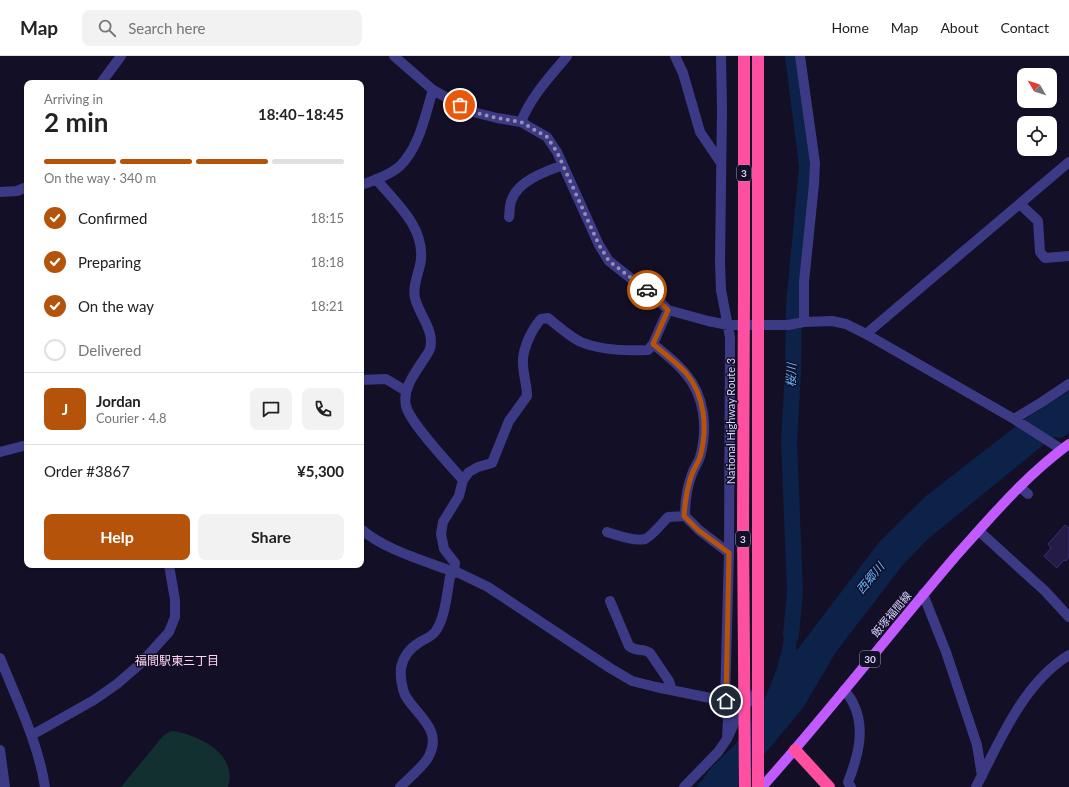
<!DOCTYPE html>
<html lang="en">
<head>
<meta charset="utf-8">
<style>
  body { margin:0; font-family:Lato,"Noto Sans JP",sans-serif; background:#f2f2f2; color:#222; height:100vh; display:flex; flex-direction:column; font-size:15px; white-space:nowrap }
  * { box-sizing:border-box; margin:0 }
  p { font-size:13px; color:#767676 }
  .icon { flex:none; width:22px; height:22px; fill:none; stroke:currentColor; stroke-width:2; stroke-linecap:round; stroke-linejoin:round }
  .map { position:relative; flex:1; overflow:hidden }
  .side { position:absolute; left:24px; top:24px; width:340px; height:488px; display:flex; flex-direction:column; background:#fff; border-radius:8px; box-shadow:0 1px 3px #0004 }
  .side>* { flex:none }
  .needle { width:26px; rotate:309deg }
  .tools { position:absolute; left:1017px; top:12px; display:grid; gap:8px }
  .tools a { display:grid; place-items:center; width:40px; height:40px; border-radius:8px; background:#fff; box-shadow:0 1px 3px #0004; font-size:20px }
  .pin { position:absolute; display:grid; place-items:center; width:34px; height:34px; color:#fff; margin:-17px; border:2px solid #fff; border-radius:50%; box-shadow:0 1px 4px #0007 }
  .courier { position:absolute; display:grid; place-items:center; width:40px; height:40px; margin:-20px; border:3px solid #b45309; border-radius:50%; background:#fff; color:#222; box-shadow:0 1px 5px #0007 }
  .headline em { font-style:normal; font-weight:700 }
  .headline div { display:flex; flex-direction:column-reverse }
  .headline { display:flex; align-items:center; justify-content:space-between; height:68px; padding:0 20px }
  h1 { font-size:26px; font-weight:700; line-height:30px }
  .bar { display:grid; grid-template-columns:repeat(4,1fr); gap:6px 4px; align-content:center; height:48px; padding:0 20px }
  .bar i { height:5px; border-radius:3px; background:#e0e0e0 }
  .bar .on { background:#b45309 }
  .bar p { grid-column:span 4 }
  .line { display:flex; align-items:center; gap:10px; padding:0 20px; border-top:1px solid #e0e0e0 }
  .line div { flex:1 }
  .round { display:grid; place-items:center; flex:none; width:42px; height:42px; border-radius:8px; background:#f2f2f2 }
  ol { padding:0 20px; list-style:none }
  li { display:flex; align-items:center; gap:12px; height:44px }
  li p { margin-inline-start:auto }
  li .icon { padding:4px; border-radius:50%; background:#b45309; color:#fff; stroke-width:4 }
  li:last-child { color:#767676 }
  li i { width:22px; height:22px; border:2px solid #e0e0e0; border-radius:50% }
  .action { display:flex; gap:8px; margin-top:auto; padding:8px 20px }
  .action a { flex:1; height:46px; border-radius:8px; background:#b45309; color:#fff; font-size:16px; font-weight:700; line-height:46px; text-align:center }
  .action a+a { background:#f2f2f2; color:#222 }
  header { display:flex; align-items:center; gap:24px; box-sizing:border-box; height:56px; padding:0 20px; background:#fff; border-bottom:1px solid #e0e0e0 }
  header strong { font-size:19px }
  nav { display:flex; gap:22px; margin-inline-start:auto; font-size:14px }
  .search { width:280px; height:36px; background:#f2f2f2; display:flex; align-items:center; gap:10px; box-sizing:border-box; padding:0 14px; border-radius:8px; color:#767676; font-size:15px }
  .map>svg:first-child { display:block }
  .green { fill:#12302f }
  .water { fill:#0c2248 }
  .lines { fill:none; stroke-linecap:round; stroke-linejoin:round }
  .river { stroke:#0c2248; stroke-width:16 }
  .building { fill:#241b47; stroke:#3b2d73 }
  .minor { stroke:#3d3a85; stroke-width:10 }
  .major { stroke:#c25bff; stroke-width:10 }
  .highway { stroke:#ff4fa3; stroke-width:12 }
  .highway-bridge { stroke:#ff4fa3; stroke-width:12 }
  .done { stroke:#948fb3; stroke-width:4; stroke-dasharray:0 7.2 }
  .route { stroke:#b45309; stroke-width:5 }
  .labels { text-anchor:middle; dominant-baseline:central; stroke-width:3; stroke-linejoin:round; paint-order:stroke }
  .shield { fill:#130f26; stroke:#9e99be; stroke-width:1 }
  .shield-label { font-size:10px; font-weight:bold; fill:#d9d4ff }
  .street-label { font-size:11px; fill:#d9d4ff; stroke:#130f26 }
  .water-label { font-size:12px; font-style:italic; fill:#62b6ff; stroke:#130f26 }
  .neighbourhood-label { font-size:12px; fill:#ffd6f0; stroke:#130f26 }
</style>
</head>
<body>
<header>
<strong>Map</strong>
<div class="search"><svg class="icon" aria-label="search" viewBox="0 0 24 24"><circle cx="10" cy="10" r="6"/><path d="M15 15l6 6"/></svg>Search here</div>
<nav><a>Home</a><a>Map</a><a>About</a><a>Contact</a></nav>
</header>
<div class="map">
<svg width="1069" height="731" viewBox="0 0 1069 731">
  <rect width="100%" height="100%" fill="#130f26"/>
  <!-- green -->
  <path class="green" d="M174,675C200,680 238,698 228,731H121L163,680L169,676Z"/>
  <!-- water -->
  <path class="water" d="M1069,335V377L1061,382L1053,381L928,483L902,510L836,596L803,652L737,731H696C702,726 706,718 711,712C720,703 729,695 737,686C766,649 784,606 787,559L799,558L796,592L797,594L880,485L926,440L1025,363Z"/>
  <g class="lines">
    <!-- river -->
    <path class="river" d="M791,579L795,535L789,385L793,316L794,249L807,111L793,0"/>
  </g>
  <!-- building -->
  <path class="building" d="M1065,469L1069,472V501L1066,505L1064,504L1057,512L1044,500L1051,492L1048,488Z"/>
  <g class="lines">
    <!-- minor -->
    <path class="minor" d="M394,0L433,34L473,56L497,62L521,66L547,81L557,96L599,189L609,205L657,243L668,254L708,265L728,269H788L804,266L832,265L846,268L866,278L1014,363L1061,393
      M675,0L683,17L700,76L721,107
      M721,0L722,52L720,206L721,234L730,281L729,497L725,645L728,662L727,683
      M800,0L815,107L814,128L804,226V266
      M101,27L121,0
      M521,66C531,40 550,21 567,0
      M376,123C395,146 424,170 421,203C420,215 412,229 415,242C419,259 435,274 430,293C429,296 426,300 424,303C415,317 402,333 406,350C410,367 450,409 463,424
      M361,129C373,125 391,118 400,110C420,90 425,59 433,34
      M0,136L17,135L27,131
      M1020,148L1038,165L1040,196L1045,202L1069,200
      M509,161C510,156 509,148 512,143C519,124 547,115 563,109
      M866,278L1069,106
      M653,288C664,297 676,306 685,317C705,340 708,372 700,401C698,407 694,412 692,418C687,431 685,446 685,460L699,474L729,497
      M361,324L386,323L406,335
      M1014,363L1042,346L1069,328
      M0,396L27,389
      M1020,431L1028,438
      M361,473C383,493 425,505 454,516L459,517L488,531L610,612L632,625L656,631L725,645L741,652
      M979,475L1045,535L1069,561
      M607,476C616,479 636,486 645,483C651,481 663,466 668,461L685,460
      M923,538L946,596L977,689L982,720
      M610,545L629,590C638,597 642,591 650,597L669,625L672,634
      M0,602C17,644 38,686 45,731
      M844,634C847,638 851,642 853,647C866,672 858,701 848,726L851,731
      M32,679L94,644L117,628L140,608L169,576L175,561V544L169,509
      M0,694L5,731
      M400,731C408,723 425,709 429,700C443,673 416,659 405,639C402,632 400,620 401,612C403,601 410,592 420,586C425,583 431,581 435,576C445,563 447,537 450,521L454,516L455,507L444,493L441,478L443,466L459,440L463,424L469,416L478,411L492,407L509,365L527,340C527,328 522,315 523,303C524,290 532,273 541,263L548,262C557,269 570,281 581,286C600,294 627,295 648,294L653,288L668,254
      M684,731L718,696L727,683L741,652L751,644L759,632
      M976,731C1000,685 1023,627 1069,599"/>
    <!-- major -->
    <path class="major" d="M762,731C829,656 890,577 955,501C990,462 1026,419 1069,388"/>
    <!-- highway -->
    <path class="highway" d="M758,0V233
      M744,234V0
      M795,694L829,731"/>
    <!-- highway-bridge -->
    <path class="highway-bridge" d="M758,233V731
      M744,234L743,472L745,731"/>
  </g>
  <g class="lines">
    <!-- done -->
    <path class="done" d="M460,49L473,56L497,62L521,66L547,81L557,96L599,189L609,205L647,234"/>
    <!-- route -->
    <path class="route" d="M647,234L668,254L653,288C664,297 676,306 686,317C705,340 708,372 700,401C698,407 694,412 692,418C687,431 685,446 684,460L698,474L729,497L726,645"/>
  </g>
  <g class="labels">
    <!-- shield labels -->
    <g class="shield">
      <rect x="737" y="109" width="14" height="16" rx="3"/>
      <rect x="736" y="475" width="14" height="16" rx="3"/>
      <rect x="860" y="595" width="20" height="16" rx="3"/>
    </g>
    <g class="shield-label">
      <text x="744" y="117">3</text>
      <text x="743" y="483">3</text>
      <text x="870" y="603">30</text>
    </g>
    <!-- street labels -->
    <g class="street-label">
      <text transform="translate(730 365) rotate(-90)">National Highway Route 3</text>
      <text transform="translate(891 558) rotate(-50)">飯塚福間線</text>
    </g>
    <!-- water labels -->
    <g class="water-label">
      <text transform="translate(791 319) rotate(-88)">桜川</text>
      <text transform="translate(870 522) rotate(-50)">西郷川</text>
    </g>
    <!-- neighbourhood labels -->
    <g class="neighbourhood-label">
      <text x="177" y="604">福間駅東三丁目</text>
    </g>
  </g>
</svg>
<div class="tools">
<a><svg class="needle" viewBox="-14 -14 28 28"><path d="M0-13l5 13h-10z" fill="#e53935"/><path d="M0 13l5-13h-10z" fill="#767676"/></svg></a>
<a><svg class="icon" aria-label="locate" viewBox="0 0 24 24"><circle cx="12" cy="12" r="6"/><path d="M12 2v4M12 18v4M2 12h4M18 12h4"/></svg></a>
</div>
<div class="pin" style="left:460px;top:49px;background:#ea580c"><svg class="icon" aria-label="bag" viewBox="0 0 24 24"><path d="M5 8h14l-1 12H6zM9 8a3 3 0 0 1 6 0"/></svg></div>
<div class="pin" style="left:726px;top:645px;background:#1f2937"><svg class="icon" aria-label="home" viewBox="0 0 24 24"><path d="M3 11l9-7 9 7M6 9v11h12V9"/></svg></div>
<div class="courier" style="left:647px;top:234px"><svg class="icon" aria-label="car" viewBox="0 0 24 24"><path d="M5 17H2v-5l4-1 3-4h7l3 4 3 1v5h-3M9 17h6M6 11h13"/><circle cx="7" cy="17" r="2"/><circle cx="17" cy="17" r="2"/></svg></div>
<section class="side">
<div class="headline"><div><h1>2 min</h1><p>Arriving in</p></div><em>18:40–18:45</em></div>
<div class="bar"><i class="on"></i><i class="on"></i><i class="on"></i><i></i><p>On the way · 340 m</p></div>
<ol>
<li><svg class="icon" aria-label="check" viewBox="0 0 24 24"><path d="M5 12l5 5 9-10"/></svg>Confirmed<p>18:15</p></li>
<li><svg class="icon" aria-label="check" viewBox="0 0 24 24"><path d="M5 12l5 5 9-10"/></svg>Preparing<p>18:18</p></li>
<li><svg class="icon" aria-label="check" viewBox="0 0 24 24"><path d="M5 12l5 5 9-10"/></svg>On the way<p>18:21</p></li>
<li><i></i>Delivered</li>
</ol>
<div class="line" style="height:72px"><b class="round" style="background:#b45309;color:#fff">J</b><div><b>Jordan</b><p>Courier · 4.8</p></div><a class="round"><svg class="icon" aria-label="chat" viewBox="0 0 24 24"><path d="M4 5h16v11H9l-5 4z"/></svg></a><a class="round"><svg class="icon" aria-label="phone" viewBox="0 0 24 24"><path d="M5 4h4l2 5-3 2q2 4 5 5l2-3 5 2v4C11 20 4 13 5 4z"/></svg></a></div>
<div class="line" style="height:52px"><div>Order #3867</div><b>¥5,300</b></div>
<div class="action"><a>Help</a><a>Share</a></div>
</section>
</div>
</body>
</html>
